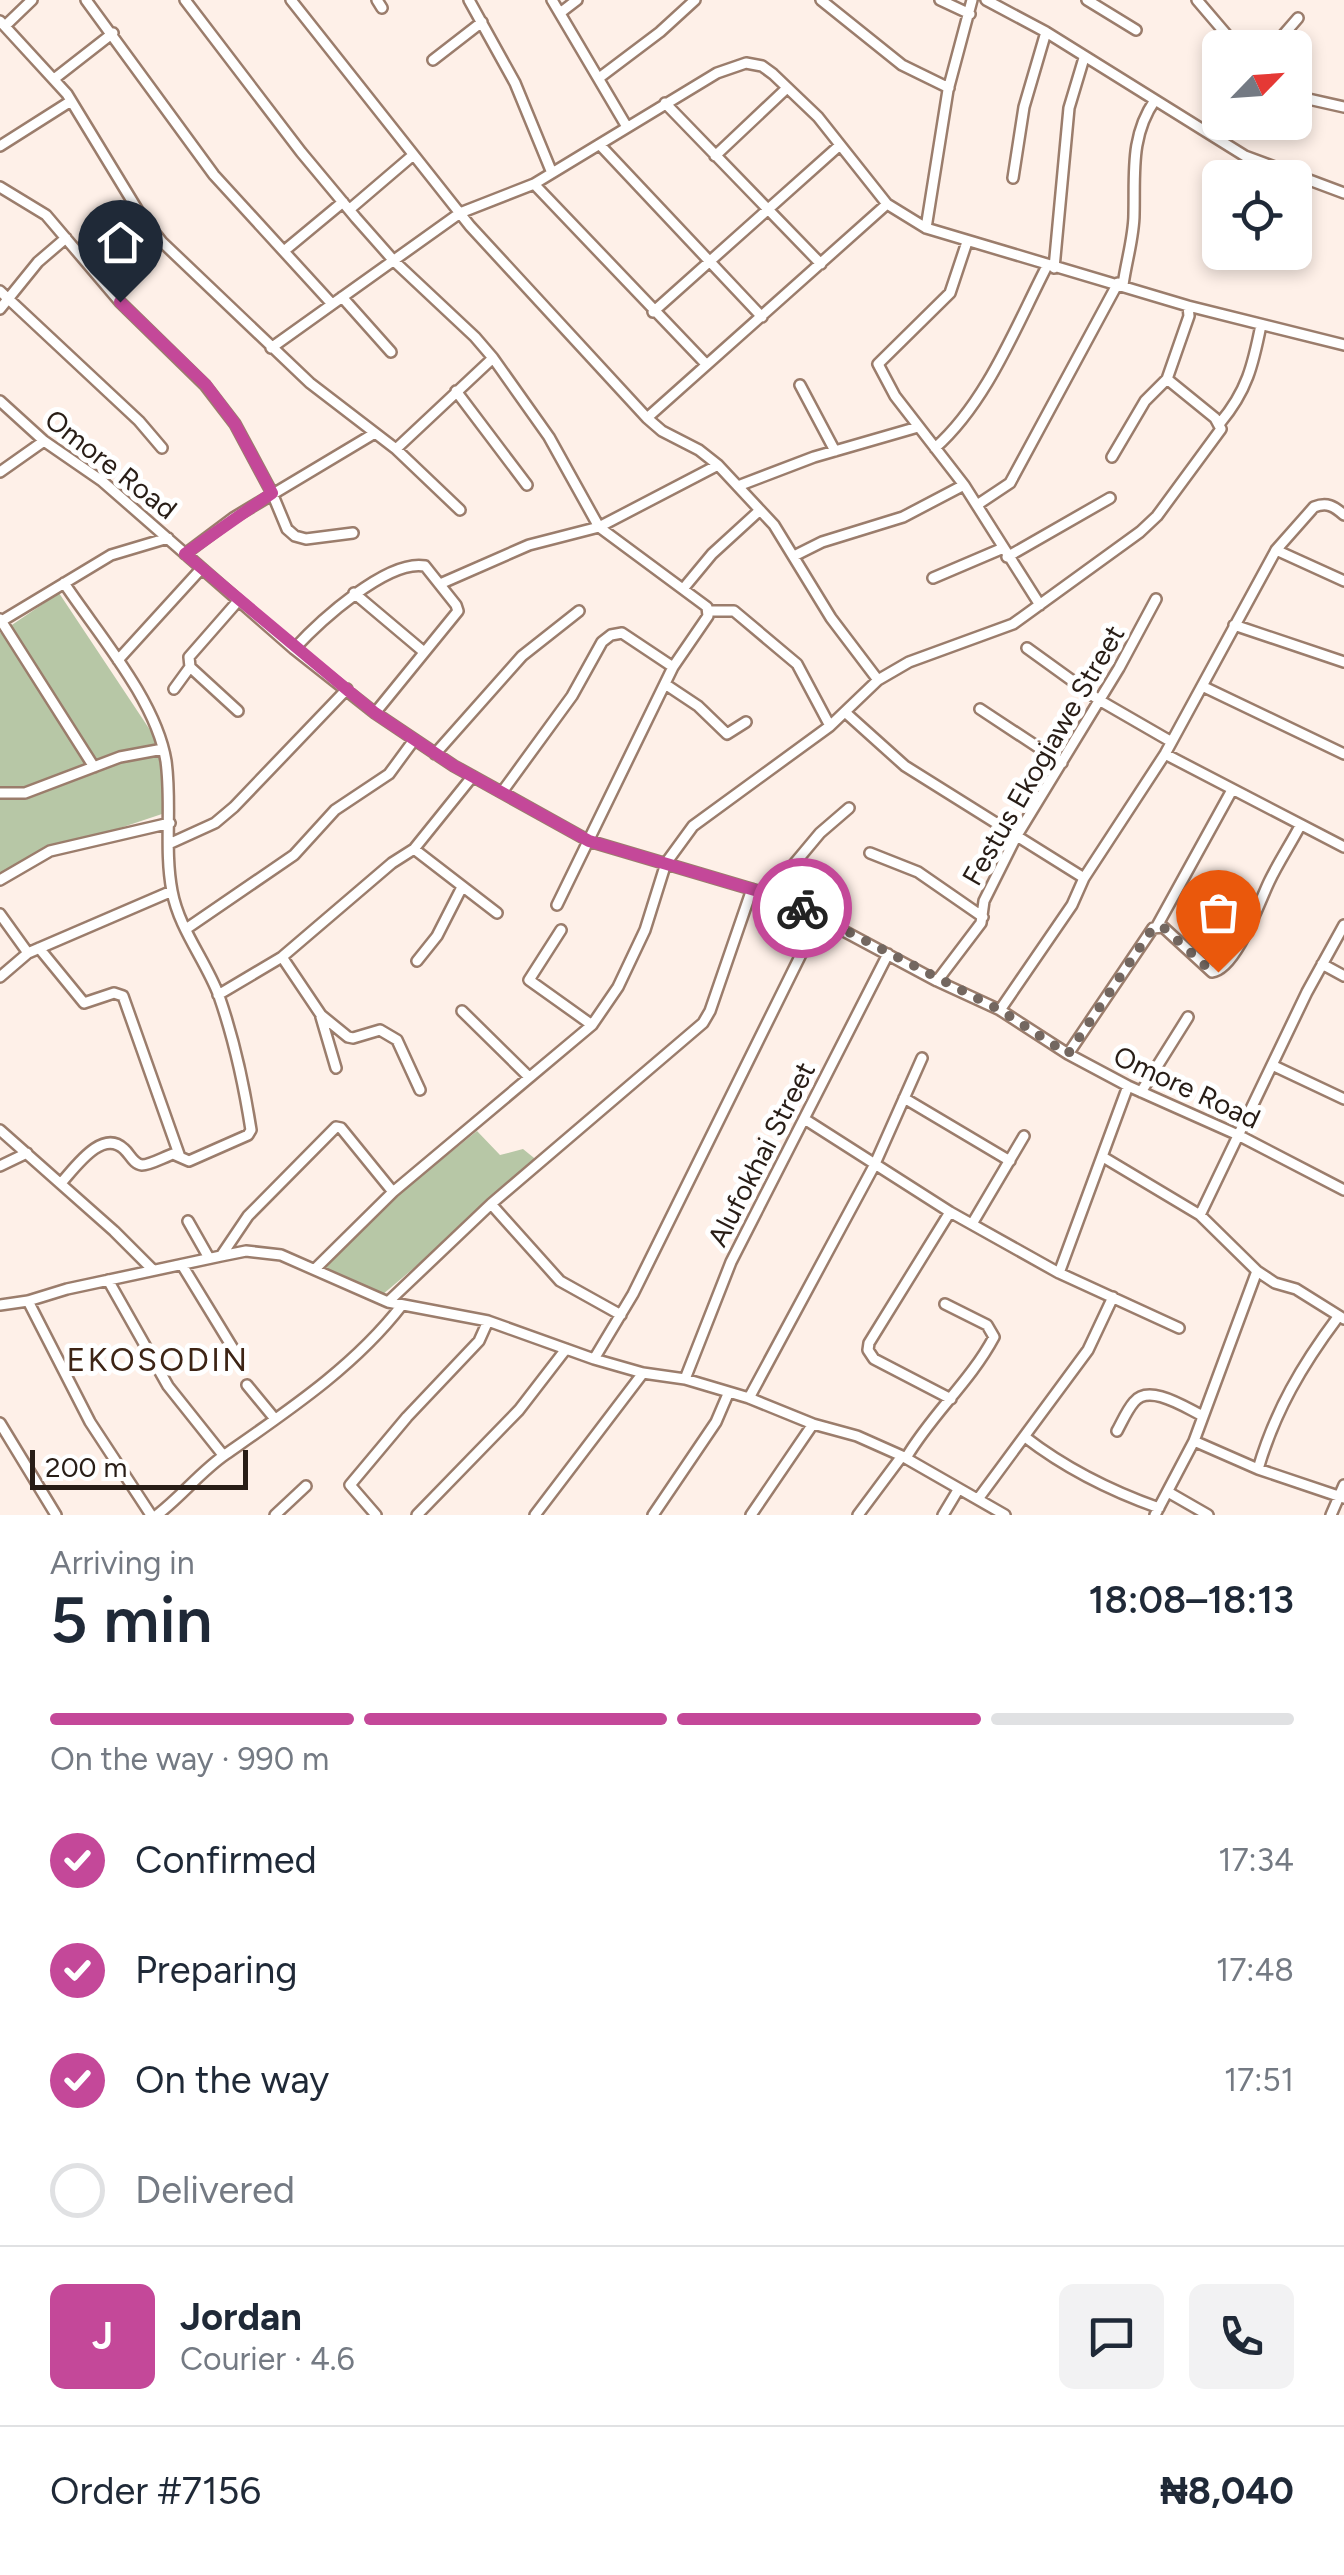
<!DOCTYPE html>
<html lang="en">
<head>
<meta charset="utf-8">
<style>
  body { margin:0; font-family:Figtree,sans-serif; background:#f2f2f3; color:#1f2937; height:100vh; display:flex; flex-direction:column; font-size:38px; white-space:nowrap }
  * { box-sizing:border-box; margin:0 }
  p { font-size:32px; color:#747a83 }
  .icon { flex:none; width:55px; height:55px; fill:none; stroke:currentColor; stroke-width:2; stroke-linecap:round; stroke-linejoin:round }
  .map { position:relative; height:1515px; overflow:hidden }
  .side { display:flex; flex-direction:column; background:#fff; flex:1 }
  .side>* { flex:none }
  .needle { width:65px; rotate:65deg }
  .controls { position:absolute; left:1202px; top:30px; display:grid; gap:20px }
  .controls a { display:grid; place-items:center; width:110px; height:110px; border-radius:15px; background:#fff; box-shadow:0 5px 15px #0003; font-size:50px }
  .scale { position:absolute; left:30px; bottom:25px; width:218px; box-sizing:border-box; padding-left:10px; border:5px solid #281d16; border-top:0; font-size:28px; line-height:35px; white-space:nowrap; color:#281d16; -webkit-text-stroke:8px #fff; paint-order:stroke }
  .pin { position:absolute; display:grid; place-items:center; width:85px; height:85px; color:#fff; margin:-102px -42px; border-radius:50% 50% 50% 0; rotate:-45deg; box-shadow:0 0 10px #0007 }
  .pin .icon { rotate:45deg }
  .courier { position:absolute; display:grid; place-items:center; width:100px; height:100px; margin:-50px; border:8px solid #c44899; border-radius:50%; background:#fff; color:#222; box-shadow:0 2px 12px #0007 }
  .summary em { font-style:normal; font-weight:600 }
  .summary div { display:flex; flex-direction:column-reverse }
  .summary { display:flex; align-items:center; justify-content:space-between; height:170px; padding:0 50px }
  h1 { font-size:65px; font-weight:600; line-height:75px }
  .bar { display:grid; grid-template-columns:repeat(4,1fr); gap:15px 10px; align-content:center; height:120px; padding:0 50px }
  .bar i { height:12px; border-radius:8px; background:#e0e1e3 }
  .bar .active { background:#c44899 }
  .bar p { grid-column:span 4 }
  .line { display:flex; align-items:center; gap:25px; padding:0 50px; border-top:2px solid #e0e1e3 }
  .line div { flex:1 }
  .round { display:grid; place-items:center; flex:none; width:105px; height:105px; border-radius:15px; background:#f2f2f3 }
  ol { padding:0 50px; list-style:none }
  li { display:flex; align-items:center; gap:30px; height:110px }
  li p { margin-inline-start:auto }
  li .icon { padding:10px; border-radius:50%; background:#c44899; color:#fff; stroke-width:4 }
  li:last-child { color:#747a83 }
  li i { width:55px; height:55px; border:5px solid #e0e1e3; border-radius:50% }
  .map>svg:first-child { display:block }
  .green { fill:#b7c7a6 }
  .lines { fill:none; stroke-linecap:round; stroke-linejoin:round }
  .minor-casing { stroke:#9b7d6c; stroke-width:14 }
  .minor { stroke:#fff; stroke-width:9 }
  .done { stroke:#736760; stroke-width:10; stroke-dasharray:0 18 }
  .route { stroke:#c44899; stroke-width:12 }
  .labels { text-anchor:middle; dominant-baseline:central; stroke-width:10; stroke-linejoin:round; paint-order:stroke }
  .street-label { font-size:28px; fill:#281d16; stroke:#fff }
  .quarter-label { font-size:32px; letter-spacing:2.5px; fill:#3d2415; stroke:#fff }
</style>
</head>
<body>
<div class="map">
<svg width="1344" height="1515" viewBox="0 0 1344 1515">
  <rect width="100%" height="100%" fill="#fef0e8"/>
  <!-- green -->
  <path class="green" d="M59,593L160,745L165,813L51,851L0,880V633Z
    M477,1131L500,1155L523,1149L539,1162L382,1295L310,1266Z"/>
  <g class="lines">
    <!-- minor casing -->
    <g class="minor-casing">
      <path id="minor" d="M86,0L214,175L332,304
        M185,0L301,152L356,218L394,261L475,337L493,358L549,437L599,527L707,607L708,616L673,667L557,905
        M291,0L470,226L647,418L662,431L699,450L718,465L774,525L831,618L878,680
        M377,0L382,8
        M469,0L515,83L552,173
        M552,0L627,127
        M821,0L902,65L949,88
        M940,0L970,14
        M986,0L1046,32L1245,156L1344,193
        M1087,0L1136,30
        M1197,0L1238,48
        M560,13L577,0
        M0,21L67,94L140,214L162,242L310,383L396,449L460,510
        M5,26L32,0
        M1272,48L1298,18
        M433,60L482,22
        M599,78L660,32L695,0
        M54,79L113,33
        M1295,96L1344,107
        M665,103L821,264
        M600,145L762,317
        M0,146L71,101
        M715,156L787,88
        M1013,178L1024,107L1046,32
        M534,184L705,363
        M0,187L46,215L120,302L205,385L235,424L272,493L287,529L295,536L306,539L353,533
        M350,209L412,156
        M926,228L948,90L972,0
        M967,242L950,293L878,364L895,396L964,485L1040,605
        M284,251L343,202
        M1054,268L1069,108L1084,58
        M1123,285C1126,262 1134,237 1134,214C1135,173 1130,136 1155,100
        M0,291L139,421L162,448
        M342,297L391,352
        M0,309L38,262L66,238
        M653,312L840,145
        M271,348L460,213L534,184L717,73L746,63L762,66L773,74L818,117L887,204L926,228L1188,306L1344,345
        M800,385L835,451
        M456,391L527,485
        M0,401L44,441L102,481L294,649L375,713L454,766L589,841L782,898L937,981L1000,1010L1068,1054L1128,1086L1238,1135L1344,1190
        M647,418L887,204
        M1220,423C1247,391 1253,365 1261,325
        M935,448C987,402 1016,326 1047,266
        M396,449L493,358
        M1112,457L1145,401L1167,379L1189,316L1188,306
        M0,472L44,441
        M738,486L814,457L918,427
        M977,505L1010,483L1118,283
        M1276,550L1344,581
        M185,554L233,518L375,433
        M794,556L822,542L903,517L964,485
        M1007,557L1110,498
        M933,578L1001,549
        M440,584L529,545L599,527L718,465
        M683,589L712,554L759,511
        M354,593L424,652
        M708,611H734L797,664L830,726
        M0,619L94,767
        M0,622L111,555L168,538
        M1234,625L1344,662
        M1027,648L1099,700L1170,741
        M294,649C319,622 387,559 425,566L456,605L458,611L375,713
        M118,660L201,569
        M190,667L238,711
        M665,684L698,706L727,734L746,722
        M1202,686L1344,754
        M174,689L190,667L189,657L238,601
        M980,709L1062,763
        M846,713L905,766L1084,878
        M435,754L522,656L579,611
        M1165,754L1344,847
        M502,792L572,696L602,642L611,635L622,633L673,667
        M0,793H25L120,757L163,749
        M171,843L215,823L234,807L347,689
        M414,849L497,913
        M870,853L918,872L983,917
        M0,880L50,851L170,823
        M769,894L820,833L849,808
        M0,914L28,953
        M1157,926L1232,790
        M186,929L294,855L335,810L389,774L414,740
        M561,930L529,980L592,1025
        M39,948L84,1003L114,993L123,996L180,1157
        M282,957L321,1015L348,1037L353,1038L380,1030L397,1040L420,1090
        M417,961L437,936L461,889
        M1322,964L1344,976
        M0,977L28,953L172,891
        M937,981L981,923L984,901L1016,837L1119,668L1156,599
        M218,995L282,957L392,863L414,849L472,777
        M1000,1010L1072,905L1084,878L1165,754L1276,550L1314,507C1327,502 1334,506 1344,515
        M462,1011L529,1077
        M321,1017L336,1068
        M1068,1054L1153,928L1163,927L1212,972C1236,969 1259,903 1269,882C1278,863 1290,845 1300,826
        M1272,1065L1344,1099
        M1141,1092L1188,1017
        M904,1098L1010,1161
        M806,1120L950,1212L1059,1273L1179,1328
        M0,1130L114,1231L153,1270
        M1103,1157L1200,1215L1257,1271
        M0,1166L27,1153
        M61,1183C75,1168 102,1128 124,1149C130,1154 133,1164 142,1165C150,1165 164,1157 173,1154L189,1161L248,1135L251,1130C244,1085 234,1039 219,996C206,961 179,929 172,891C164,849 172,804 166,761C156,700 98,634 64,583
        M491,1204L560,1281L621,1315
        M950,1212L869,1343L868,1350L874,1359L951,1399
        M1200,1215L1307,992L1344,925
        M188,1221L209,1258
        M972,1224L1024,1136
        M221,1256L248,1216L336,1127L341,1128L393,1192
        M182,1265L237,1355
        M316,1268L393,1192L592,1025L618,987L645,930L666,863L693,826L830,726L878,680L909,662L1013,624L1140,532L1157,516L1221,429L1215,418L1167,379
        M1059,1273L1128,1086
        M108,1280L168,1386L223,1455
        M28,1301L90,1422L151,1515
        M388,1302L491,1204L703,1023L710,1011L752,889
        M0,1305L28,1301L67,1289L221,1256L246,1251L281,1255L388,1302L488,1321L594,1359L643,1373L685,1379L749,1398L813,1424L857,1436L902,1456L1005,1515
        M594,1359L633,1294L819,918
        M685,1379L731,1262L888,954
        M247,1385L275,1419
        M749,1398L874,1166L922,1058
        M0,1423L56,1515
        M1117,1431C1122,1422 1127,1410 1134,1402C1149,1383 1186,1408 1203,1416
        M1025,1437C1065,1468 1111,1491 1159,1508
        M1194,1441L1258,1469L1344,1498
        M906,1458C931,1415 970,1382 994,1337L987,1325L945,1304
        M1258,1469C1275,1411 1302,1365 1338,1317
        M1168,1492L1208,1515
        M978,1499L1088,1350L1113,1297
        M157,1515C182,1496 201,1471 226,1454C289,1410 355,1366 402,1305
        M275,1515L306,1486
        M376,1515L350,1485L407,1417L479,1341L488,1321
        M417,1515L519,1410L566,1349
        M535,1515L643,1373
        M653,1515L716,1422L728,1394
        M751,1515L813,1424
        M858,1515L902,1456
        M943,1515L958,1490
        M1155,1515L1194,1441L1257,1271L1275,1283L1296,1289L1344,1319
        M1331,1515L1344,1485"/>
    </g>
    <!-- minor -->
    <use href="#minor" class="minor"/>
  </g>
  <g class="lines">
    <!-- done -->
    <path class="done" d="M802,908L1000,1010L1068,1054L1153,928L1163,927L1212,972H1218"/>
    <!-- route -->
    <path class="route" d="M120,302L206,385L235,424L272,493L185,554L375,713L454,766L589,841L782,898L802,908"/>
  </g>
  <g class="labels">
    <!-- street labels -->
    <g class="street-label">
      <text transform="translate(111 464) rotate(38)">Omore Road</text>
      <text transform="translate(1043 755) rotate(-60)">Festus Ekogiawe Street</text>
      <text transform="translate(1187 1087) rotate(25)">Omore Road</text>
      <text transform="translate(761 1154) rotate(-63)">Alufokhai Street</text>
    </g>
    <!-- quarter labels -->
    <g class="quarter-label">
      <text x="158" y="1360">EKOSODIN</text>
    </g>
  </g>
</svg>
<div class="controls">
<a><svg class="needle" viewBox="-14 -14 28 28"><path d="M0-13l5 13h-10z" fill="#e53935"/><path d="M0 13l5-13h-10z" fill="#747a83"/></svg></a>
<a><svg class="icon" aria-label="locate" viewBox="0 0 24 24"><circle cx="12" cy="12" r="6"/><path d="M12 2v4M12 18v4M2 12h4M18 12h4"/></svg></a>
</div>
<div class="scale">200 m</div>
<div class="pin" style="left:1218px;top:972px;background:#ea580c"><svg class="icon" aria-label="bag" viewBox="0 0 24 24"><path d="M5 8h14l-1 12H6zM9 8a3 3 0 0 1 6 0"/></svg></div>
<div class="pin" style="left:120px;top:302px;background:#1f2937"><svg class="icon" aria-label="home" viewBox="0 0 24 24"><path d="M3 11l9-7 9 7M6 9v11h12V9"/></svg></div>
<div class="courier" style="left:802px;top:908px"><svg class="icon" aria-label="bike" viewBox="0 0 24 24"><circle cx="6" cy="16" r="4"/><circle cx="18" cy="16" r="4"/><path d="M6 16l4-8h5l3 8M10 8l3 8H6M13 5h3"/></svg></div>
</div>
<section class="side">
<div class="summary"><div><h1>5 min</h1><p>Arriving in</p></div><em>18:08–18:13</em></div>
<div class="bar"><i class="active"></i><i class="active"></i><i class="active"></i><i></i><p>On the way · 990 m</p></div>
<ol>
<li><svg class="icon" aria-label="check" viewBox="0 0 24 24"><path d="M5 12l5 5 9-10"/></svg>Confirmed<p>17:34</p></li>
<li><svg class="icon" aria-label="check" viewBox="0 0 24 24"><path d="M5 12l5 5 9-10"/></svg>Preparing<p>17:48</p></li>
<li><svg class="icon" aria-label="check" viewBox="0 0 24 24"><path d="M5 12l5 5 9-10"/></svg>On the way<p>17:51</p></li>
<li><i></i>Delivered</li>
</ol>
<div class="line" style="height:180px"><b class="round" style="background:#c44899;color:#fff">J</b><div><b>Jordan</b><p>Courier · 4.6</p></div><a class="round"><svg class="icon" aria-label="chat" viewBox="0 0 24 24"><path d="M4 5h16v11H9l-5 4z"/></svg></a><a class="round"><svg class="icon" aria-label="phone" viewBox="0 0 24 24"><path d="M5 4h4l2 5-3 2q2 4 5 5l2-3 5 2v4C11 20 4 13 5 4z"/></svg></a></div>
<div class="line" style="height:130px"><div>Order #7156</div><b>₦8,040</b></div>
</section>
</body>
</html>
